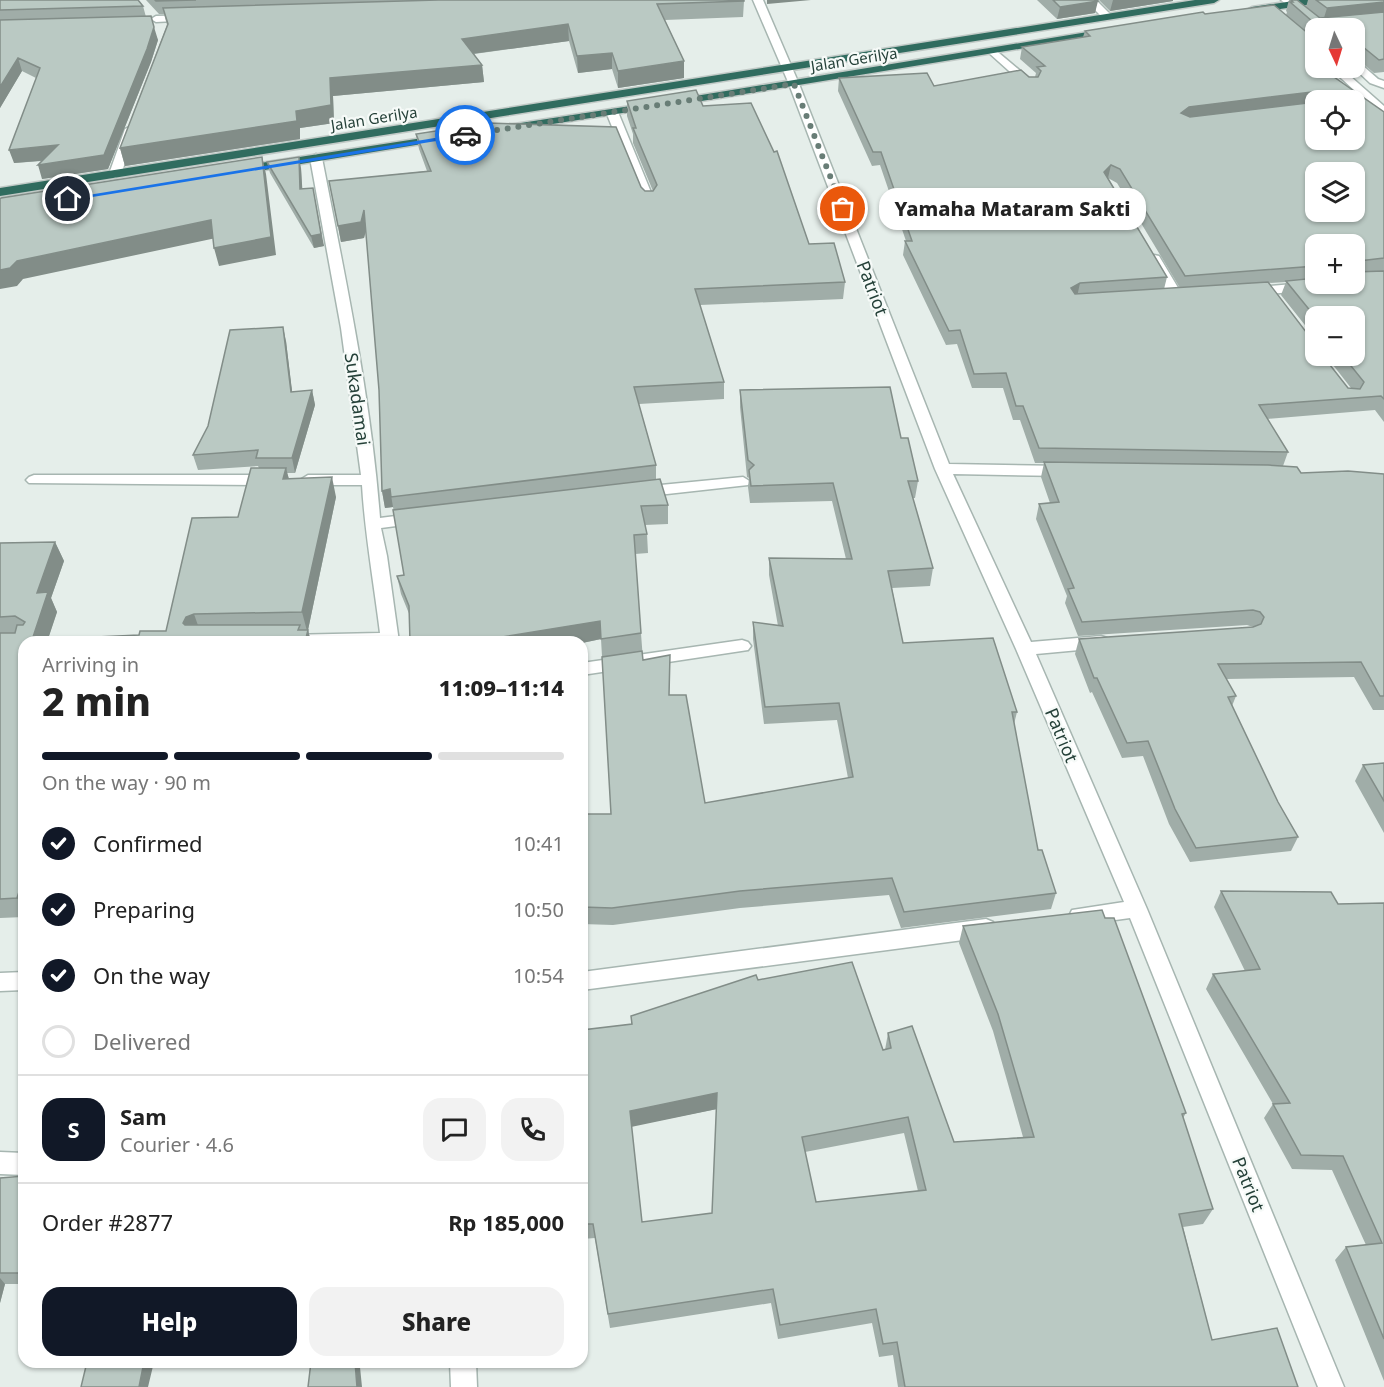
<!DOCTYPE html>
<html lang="en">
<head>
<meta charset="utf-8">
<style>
  body { margin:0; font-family:"Noto Sans",sans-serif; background:#f2f2f2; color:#222; height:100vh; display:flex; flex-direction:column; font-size:22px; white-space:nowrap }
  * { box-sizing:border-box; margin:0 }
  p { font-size:20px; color:#767676 }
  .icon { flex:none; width:33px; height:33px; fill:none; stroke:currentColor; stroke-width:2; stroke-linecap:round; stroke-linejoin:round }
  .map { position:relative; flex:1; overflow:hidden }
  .side { position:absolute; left:18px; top:636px; width:570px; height:732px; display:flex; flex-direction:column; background:#fff; border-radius:18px; box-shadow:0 2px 4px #0004 }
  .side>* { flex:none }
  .needle { width:39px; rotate:176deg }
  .buttons { position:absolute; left:1305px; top:18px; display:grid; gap:12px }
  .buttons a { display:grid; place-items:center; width:60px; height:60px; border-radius:12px; background:#fff; box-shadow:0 2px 4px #0004; font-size:30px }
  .pin { position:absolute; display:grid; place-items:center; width:51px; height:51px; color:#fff; margin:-26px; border:3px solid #fff; border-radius:50%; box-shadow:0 2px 6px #0007 }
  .courier { position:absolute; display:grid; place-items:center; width:60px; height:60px; margin:-30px; border:4px solid #1a73e8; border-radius:50%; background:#fff; color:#222; box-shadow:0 2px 8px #0007 }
  .bubble { position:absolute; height:42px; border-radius:18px; background:#fff; box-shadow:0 2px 4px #0004; font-size:20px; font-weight:800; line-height:42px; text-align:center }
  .summary em { font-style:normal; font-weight:800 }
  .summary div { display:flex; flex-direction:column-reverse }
  .summary { display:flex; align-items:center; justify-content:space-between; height:102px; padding:0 24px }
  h1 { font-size:39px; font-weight:800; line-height:45px }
  .bar { display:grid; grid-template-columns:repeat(4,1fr); gap:9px 6px; align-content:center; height:72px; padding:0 24px }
  .bar i { height:8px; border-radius:4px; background:#e0e0e0 }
  .bar .active { background:#111827 }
  .bar p { grid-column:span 4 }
  .line { display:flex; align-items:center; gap:15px; padding:0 24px; border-top:2px solid #e0e0e0 }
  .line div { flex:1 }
  .round { display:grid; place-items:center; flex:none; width:63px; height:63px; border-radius:18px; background:#f2f2f2 }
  ol { padding:0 24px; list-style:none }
  li { display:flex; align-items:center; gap:18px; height:66px }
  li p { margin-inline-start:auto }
  li .icon { padding:6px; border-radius:50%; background:#111827; color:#fff; stroke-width:4 }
  li:last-child { color:#767676 }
  li i { width:33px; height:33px; border:3px solid #e0e0e0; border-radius:50% }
  .button { display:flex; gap:12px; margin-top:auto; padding:12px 24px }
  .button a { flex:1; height:69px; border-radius:18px; background:#111827; color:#fff; font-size:24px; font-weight:800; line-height:69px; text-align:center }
  .button a+a { background:#f2f2f2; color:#222 }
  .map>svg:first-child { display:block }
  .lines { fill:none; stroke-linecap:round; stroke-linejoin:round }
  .minor-casing { stroke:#a7b6b1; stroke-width:3 }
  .highway-casing { stroke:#c2cac7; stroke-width:3 }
  .minor { fill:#fff; fill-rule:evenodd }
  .highway { fill:#306c5f; fill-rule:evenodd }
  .wall { fill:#a0ada8; fill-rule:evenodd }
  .shaded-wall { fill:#828d88 }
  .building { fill:#bac9c3; stroke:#828d88; stroke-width:1.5; fill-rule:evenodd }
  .route { fill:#1a73e8 }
  .done { stroke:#687d76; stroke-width:6; stroke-dasharray:0 10.8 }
  .labels { text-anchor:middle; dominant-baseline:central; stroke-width:4.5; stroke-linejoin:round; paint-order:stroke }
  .far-street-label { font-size:15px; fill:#244038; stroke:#f6faf8 }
  .street-label { font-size:18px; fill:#244038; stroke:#f6faf8 }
</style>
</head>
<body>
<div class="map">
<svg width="1384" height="1387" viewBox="0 0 1384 1387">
  <rect width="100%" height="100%" fill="#e5eeea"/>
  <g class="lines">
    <!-- minor casing -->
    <g class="minor-casing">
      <path id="minor" d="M753,0H763L799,84L949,464L1065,466L1073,471L1065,476L953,474L1031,642L1101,636L1107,638L1110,642L1107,646L1101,648L1036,654L1147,909L1344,1387H1318L1130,918L1079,925L1072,922L1069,916L1072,910L1124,902L1016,649L935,469L789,84Z
        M1085,0H1096L1112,16L1103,18Z
        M1281,0H1292L1327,28H1316Z
        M190,15L194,16V20L156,22L151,19L156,16Z
        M993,48L1036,84V88H1028L989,53L988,51Z
        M1354,58L1378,79L1384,81V88L1370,83L1354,68Z
        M1330,68H1341L1384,106V115L1380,114Z
        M612,109L618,112L655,202L653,205H645L643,202L606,112Z
        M131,126L137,129L121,174L115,178L111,177L109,174L125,129Z
        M316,154L322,158C345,277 371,397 380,518L419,513L427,518L419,523L381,528L387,556L399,642L277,641L280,637L286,635L380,633C374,584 365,535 362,485H308L300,480L308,475H361L341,328L310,158Z
        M1154,255L1159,256L1183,296L1181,299H1171L1169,296L1148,259Z
        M1316,282V284H1340L1333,288L1248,296L1241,292L1248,288Z
        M34,475H271L279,480L271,485L29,483L26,480L29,477Z
        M743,477L751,482L748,485L640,497L632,492L640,487Z
        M742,640L748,642L751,646L748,650L582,675V663Z
        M986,919L993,922L996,928L993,934L986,937L582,990V972Z
        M24,972V990L0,991V973Z
        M0,1152L24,1153V1175L0,1174Z
        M450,1362H476L477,1387H451Z"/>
    </g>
    <!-- highway casing -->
    <g class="highway-casing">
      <path id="highway" d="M1195,0H1219L1214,3L0,196V188Z
        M1300,0H1326L1321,3L1252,13L1247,10L1252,7Z
        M1106,29L1111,32L1110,34L677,105L671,102L677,99Z
        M650,103L654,104V108L508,131L502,128L508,125Z
        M442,135L446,136V140L241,174L235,170L241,166Z"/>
    </g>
    <!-- minor -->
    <use href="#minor" class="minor"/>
    <!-- highway -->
    <use href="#highway" class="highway"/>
  </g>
  <!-- wall -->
  <path class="wall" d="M0,0L143,6L146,17L158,40L151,62L108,169L42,179V161L14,163L36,78L22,71L0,108Z
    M146,0H744V1L743,17L665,20L684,61V78L618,88L612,69L578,73L569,41L474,54L482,65L484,82L333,96L334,123L300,128V139L125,166L120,148L167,25L164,14H159Z
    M1037,0H1097L1095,13L1057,19Z
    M1099,0H1173V1L1110,11Z
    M1289,0H1297L1306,7L1308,0H1384V72L1374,73L1361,62L1357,74H1351L1343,68H1354V28H1316V68H1337L1334,75H1332L1384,112V422L1375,410L1267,419L1288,452L1283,466L1301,473L1384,474V710H1373L1354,677L1226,679L1236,696L1232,706L1278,802L1298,837L1291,851L1190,862L1169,824L1143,756L1122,758L1092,692L1090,693L1075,654L1079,639L1253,627L1247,625L1078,636L1065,603L1067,596L1036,519L1039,504L1050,503L1041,477L1044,463H1035L1020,420H1013L1003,388H972L957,344L946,345L903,255L905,241H906L880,165L872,166L838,91L839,78L934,86L1029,77H1035L1036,73L1020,59L1022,47L1083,37L1085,31L1205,14L1297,24L1286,15L1287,12L1286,11ZM1316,100H1354L1316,140ZM1108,178L1117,183L1180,288L1164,289L1167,277ZM1316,244H1354V284H1316ZM1286,282L1281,295L1316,339V316L1354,356H1326L1351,388H1348L1268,283Z
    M627,101L703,106L809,244L845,282L843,299L700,305L724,382V399L639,404L656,465V479L668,505V524L645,525L647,534L648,553L635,554L643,660L670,673L669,695L705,803L848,778L837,720L764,724L753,639V622L778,626L769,575V558L846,559L832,501L750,503L748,487L749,478L747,477L740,407V390L901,438L918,481L915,498H913L933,568L930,586L892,588L903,643L1017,712L1014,724L1038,850L1056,893L1051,909L901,928L889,895L740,908L613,925L582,924V814H611L601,639L582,643L410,616L401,594L397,576L404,575L393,507L385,508L382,491L379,390L366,230L364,238L341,242L329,181L427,171L419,149L416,134L641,187L645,191H653L633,143V134L627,116Z
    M267,162L301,168L302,189L324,246L314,248L270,173Z
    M286,341L292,392L312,390L315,405L295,473H287L289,479L336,497L308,630L311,642H24V917L0,918V543L55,542L64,561L51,598L57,612L48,639L139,635L166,631L238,517L259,468L258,466L198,470L193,455Z
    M1384,763V833L1355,781L1363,765Z
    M1221,891L1338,904L1384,903V1381L1335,1260L1346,1247L1366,1245L1332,1170L1292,1169L1264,1118L1273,1104L1206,989L1213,974L1245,971L1214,907Z
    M963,926L1186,1113L1183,1118L1213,1209L1203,1224L1183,1227L1212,1340L1298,1387H898L893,1355L879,1357L872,1323L778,1339L771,1303L610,1328L595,1238L582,1239V1030L631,1024V1016L758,980L883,1050H885L888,1033L954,1142L1023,1137L993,1031L959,943ZM717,1109L712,1213L642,1222L631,1126ZM904,1133L918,1191L816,1202L805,1152Z
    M24,1176V1284H5L0,1303V1178Z
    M311,1362H388L360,1367Z"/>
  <!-- shaded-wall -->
  <path class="shaded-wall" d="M767,0H811L767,4Z
    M1113,0H1173V1L1110,11Z
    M1098,1L1095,13L1057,19L1060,7Z
    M1384,2V14L1323,21L1327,8Z
    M568,24L569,41L464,55L462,39Z
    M154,27L158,40L151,62L108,169L42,179L38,165L104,155Z
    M612,53V69L578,73L577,56Z
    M18,58L22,71L0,108V87Z
    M684,61V78L618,88V71Z
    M482,65L484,82L333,96L334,123L300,128V139L125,166L120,148L296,111L330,78Z
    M1320,91L1317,100H1316V104L1178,126L1181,113L1189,107Z
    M58,145L62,159L14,163L9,150Z
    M262,157L266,174L276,255L219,266L214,248Z
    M299,157L301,168L303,200L300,189Z
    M1111,165L1108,178L1104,172Z
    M315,199L324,246L314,248L311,236Z
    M364,210L367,226L364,238L341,242L338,226Z
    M211,220L216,238L23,279L17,286L0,289V270L17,261Z
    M1080,283L1077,297L1071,288Z
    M283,327L286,341L294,407L291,392Z
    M312,390L315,405L295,473L292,458Z
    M286,468L291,487L283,479Z
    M332,477L336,497L308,630L311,642H305L307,631L302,612Z
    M390,489L393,507L385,508L382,491Z
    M55,542L64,561L51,598L57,612L47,642L32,640L37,593Z
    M194,614L201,634L193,637L183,623L186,617Z
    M600,621L601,639L582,643L471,642Z
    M24,876V909L17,898Z
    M717,1093V1109L631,1127L630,1111Z
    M0,1278L5,1284L0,1303Z
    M144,1362H154L148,1387H139Z
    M355,1362H357L360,1367L362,1387H357Z"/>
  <!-- building -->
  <path class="building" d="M0,0H138L143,6L0,10Z
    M155,0H196L156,1Z
    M438,0H744V1L657,4L684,61L618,71L612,53L577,56L568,24L462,39L482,65L330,78L331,105L296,111L297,121L120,148L168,24L163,8Z
    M1053,0H1097L1098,1L1060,7Z
    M1291,0H1297L1320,18L1384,12V59L1379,60L1358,43L1356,55L1361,61H1356L1354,60V28H1320L1290,2H1293Z
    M1316,0H1384V2L1327,8Z
    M1274,5L1316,40V68H1321L1384,112V258L1359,261L1357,268L1354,269V244H1316V266L1185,276L1120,169L1111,165L1104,172L1167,277L1080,283L1071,288L1075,294L1268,282L1316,345V356H1323L1348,388L1360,389L1364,382L1343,356H1354V316H1316V318L1286,281L1316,278V284H1354V272L1384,271V399L1381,396L1259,405L1288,452L1039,448L1023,406H1016L1006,373L974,374L960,330L949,331L905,241H912L881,152H873L839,78L927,73L934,86L1021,70L1029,77H1038L1041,71L1037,67L1045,66L1022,47L1090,36L1085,31L1203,12L1205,14ZM1320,91L1322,93L1321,100H1354V140H1316V102L1190,117L1181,113L1189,107ZM1316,172H1354V212H1316Z
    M151,16L154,27L147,49L104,155L38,165L58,145L9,150L40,68L18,58L0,87V20Z
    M696,90L703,106L751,103L774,152L777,151L809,244L834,243L845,282L695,289L724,382L634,387L656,465L391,497L390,489L382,491L379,390L364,210L361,222L338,226L329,181L431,171L416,134L488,123L616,127L641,187L645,191H653L657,185L633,128H636L627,101Z
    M262,157L271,237L214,248L211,220L17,261L10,268L0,270V199L1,198Z
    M299,157L300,189L313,188L321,234L311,236L267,162Z
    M283,327L291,392L312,390L292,458H256L258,450L193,455L208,426L230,330Z
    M890,387L901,438H908L918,481H908L933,568L888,571L903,643L993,638L1017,712H1012L1038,850H1042L1056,893L904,912L892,878L740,891L612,908L582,907V814H611L602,657L642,651L643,660L670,655L669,695H686L705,803L853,777L839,703L765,707L753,622L783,626L769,558L852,559L833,483L751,486L749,470L754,465L748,460L740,390Z
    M1044,462L1268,465L1297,467L1301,473L1348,471L1384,474V696H1380L1361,662L1218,664L1236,696L1228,697L1278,802L1298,837L1196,848L1175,809L1148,741L1127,743L1097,678H1094L1079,639L1253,627L1261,624L1264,617L1260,612L1253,610L1082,622L1068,589L1074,588L1039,504L1059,502Z
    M251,468H286L283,479L332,477L302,612L194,614L186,617L183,623L185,625H300L298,630H308L305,642H24V876L17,898L0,899V633H15L17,625H23L25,622L15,616L0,617V543L55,542L37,593L48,592L32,640L139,635L140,631H166L192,518L238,517Z
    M660,479L668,505L641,506L647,534L634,535L641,633L601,639L600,621L471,642H410L409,606L397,576L404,575L393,510Z
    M1384,763V801L1363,765Z
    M1221,891L1331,892L1338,904L1384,903V1339L1346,1247L1382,1243L1343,1156L1301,1155L1273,1104L1290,1103L1213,974L1260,969Z
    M1102,910L1105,918H1114L1186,1113L1182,1114L1213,1209L1179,1214L1212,1340L1277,1328L1298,1387H905L897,1342L883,1344L876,1309L780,1325L773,1289L608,1314L593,1224H582V1030L632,1024L631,1016L756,975L758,980L852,962L883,1050L891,1048L888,1033L912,1026L954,1142L1034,1137L998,1014L963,926ZM717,1093L712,1213L642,1222L630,1111ZM908,1117L926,1190L816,1202L802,1137Z
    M24,1176V1273H0V1178Z
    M87,1362H144L139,1387H81Z
    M311,1362H355L357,1387H308Z"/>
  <!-- route -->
  <path class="route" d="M465,133L467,136L68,201L64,199Z"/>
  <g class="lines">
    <!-- done -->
    <path class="done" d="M465,135L794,84L843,209"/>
  </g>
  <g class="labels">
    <!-- far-street labels -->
    <g class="far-street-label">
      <text transform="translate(854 59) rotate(-9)">Jalan Gerilya</text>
      <text transform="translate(374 118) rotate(-9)">Jalan Gerilya</text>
    </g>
    <!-- street labels -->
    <g class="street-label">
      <text transform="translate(873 288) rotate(69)">Patriot</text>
      <text transform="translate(358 399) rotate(82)">Sukadamai</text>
      <text transform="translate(1062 735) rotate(67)">Patriot</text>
      <text transform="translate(1249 1184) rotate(68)">Patriot</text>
    </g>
  </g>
</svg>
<div class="buttons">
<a><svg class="needle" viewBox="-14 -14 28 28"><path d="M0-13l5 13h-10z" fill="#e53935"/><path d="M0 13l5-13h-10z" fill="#767676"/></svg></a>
<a><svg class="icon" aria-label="locate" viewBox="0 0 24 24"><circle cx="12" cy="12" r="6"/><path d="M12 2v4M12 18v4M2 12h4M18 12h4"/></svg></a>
<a><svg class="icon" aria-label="layers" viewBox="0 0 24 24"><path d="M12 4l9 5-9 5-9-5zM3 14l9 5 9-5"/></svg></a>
<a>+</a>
<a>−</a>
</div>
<div class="pin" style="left:843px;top:209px;background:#ea580c"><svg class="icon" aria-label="bag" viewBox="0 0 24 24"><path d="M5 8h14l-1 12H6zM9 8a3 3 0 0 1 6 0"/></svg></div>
<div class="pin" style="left:68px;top:199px;background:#1f2937"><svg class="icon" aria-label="home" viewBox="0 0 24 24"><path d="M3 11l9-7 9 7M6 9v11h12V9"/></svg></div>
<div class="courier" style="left:465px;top:135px"><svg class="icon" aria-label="car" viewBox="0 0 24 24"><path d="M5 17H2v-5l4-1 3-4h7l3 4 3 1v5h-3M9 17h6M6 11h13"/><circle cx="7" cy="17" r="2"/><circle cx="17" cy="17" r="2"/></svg></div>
<div class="bubble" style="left:879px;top:188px;width:267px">Yamaha Mataram Sakti</div>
<section class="side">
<div class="summary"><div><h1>2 min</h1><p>Arriving in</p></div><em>11:09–11:14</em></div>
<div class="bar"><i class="active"></i><i class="active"></i><i class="active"></i><i></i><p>On the way · 90 m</p></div>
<ol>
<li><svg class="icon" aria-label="check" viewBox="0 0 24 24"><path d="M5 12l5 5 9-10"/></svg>Confirmed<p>10:41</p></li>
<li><svg class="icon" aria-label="check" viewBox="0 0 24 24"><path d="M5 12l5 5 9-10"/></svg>Preparing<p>10:50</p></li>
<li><svg class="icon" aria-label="check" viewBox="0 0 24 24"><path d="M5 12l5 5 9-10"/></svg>On the way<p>10:54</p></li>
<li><i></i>Delivered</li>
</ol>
<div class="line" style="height:108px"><b class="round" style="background:#111827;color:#fff">S</b><div><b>Sam</b><p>Courier · 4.6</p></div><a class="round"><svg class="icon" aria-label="chat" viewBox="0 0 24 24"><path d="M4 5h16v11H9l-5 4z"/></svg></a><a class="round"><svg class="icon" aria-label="phone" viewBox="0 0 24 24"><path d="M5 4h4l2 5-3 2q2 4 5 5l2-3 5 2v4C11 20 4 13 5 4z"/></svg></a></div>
<div class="line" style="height:78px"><div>Order #2877</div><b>Rp 185,000</b></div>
<div class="button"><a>Help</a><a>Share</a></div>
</section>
</div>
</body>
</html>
